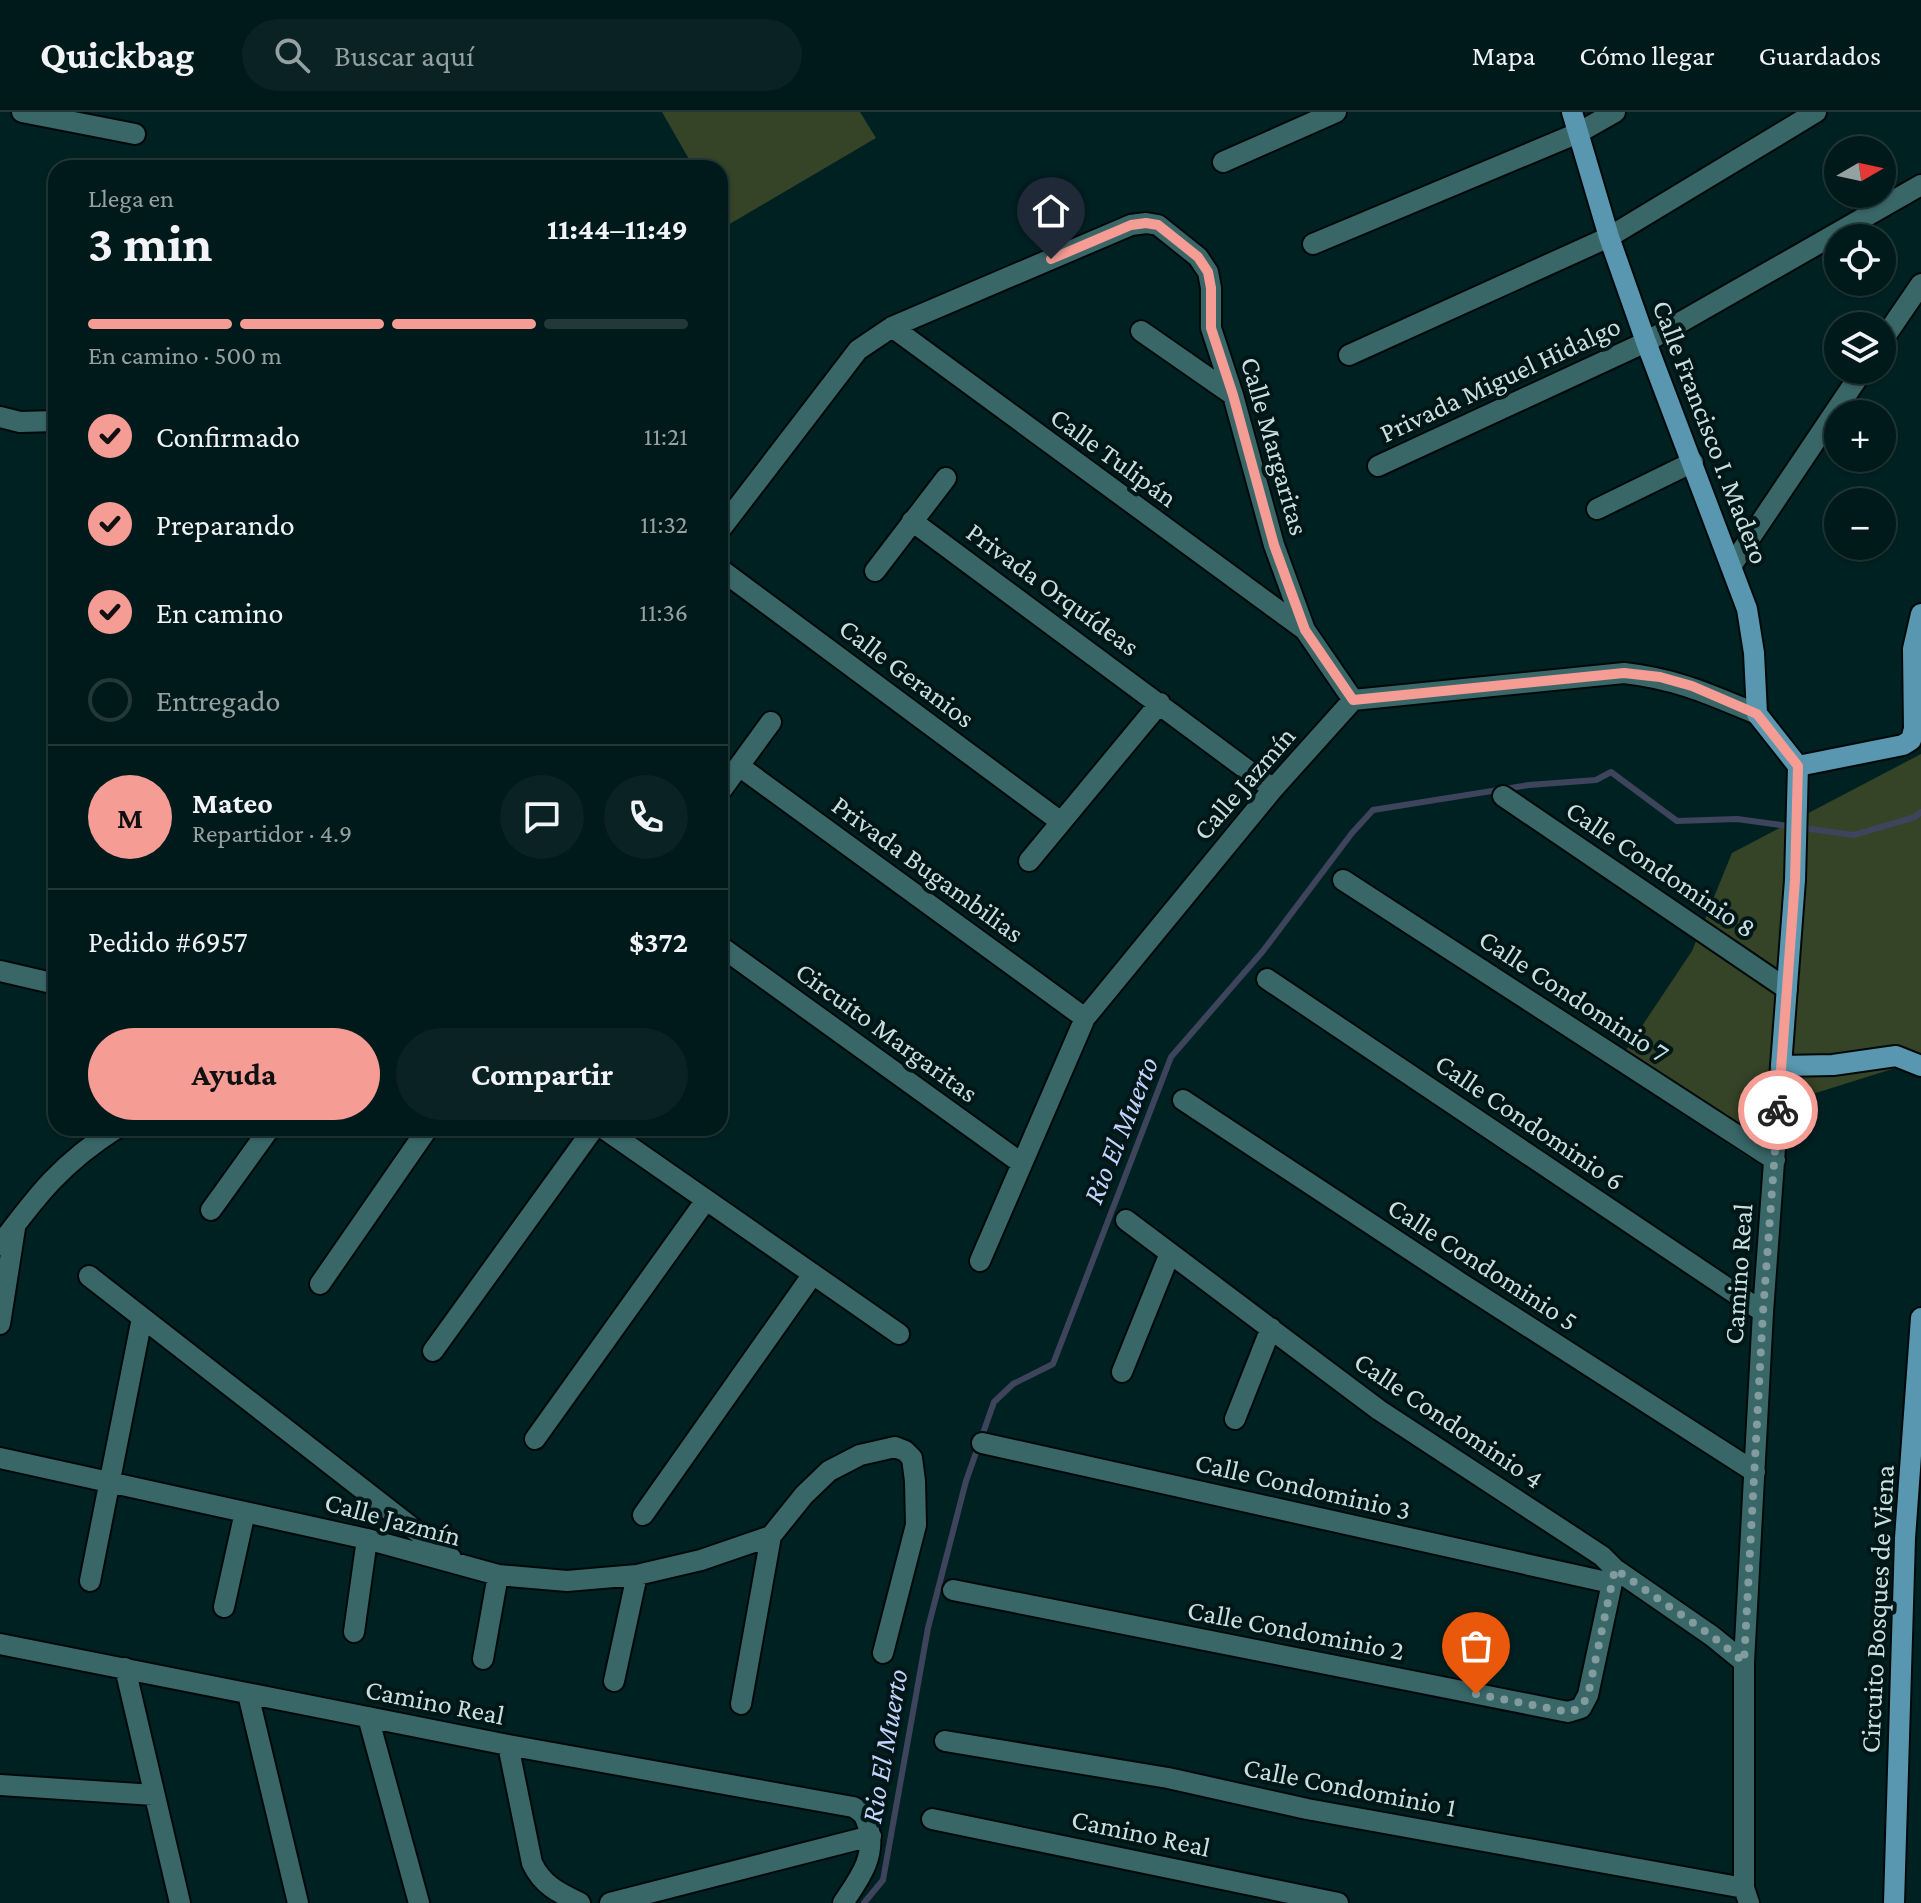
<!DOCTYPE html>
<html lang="es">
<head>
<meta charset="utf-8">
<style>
  body { margin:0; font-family:"Crimson Pro",serif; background:#0a2223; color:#f1f3f6; height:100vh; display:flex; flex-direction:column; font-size:30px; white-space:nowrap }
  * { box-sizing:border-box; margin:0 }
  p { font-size:26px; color:#95a0a2 }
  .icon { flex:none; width:44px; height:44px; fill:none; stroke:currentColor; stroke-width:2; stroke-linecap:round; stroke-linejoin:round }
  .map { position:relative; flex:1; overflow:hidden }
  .side { position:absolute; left:48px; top:48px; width:680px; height:976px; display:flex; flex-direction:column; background:#00191a; border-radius:24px; box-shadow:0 2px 6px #0004,0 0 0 2px #223839 }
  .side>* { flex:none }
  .needle { width:52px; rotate:81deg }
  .tools { position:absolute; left:1824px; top:24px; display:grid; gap:16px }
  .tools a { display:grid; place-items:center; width:72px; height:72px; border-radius:50%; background:#00191a; box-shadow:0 2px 6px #0004,0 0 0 2px #223839; font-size:40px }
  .pin { position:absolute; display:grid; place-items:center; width:68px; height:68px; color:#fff; margin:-82px -34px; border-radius:50% 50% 50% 0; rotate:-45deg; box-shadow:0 0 8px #0007 }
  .pin .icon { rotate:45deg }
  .courier { position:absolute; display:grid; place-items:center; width:80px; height:80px; margin:-40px; border:6px solid #f59c95; border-radius:50%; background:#fff; color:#222; box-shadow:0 2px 10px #0007 }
  .head em { font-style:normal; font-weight:700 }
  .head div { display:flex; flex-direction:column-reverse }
  .head { display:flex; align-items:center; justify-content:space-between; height:136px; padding:0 40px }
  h1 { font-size:52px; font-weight:700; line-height:60px }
  .bar { display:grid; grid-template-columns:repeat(4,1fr); gap:12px 8px; align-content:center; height:96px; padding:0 40px }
  .bar i { height:10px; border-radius:6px; background:#223839 }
  .bar .active { background:#f59c95 }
  .bar p { grid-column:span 4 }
  .line { display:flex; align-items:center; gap:20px; padding:0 40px; border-top:2px solid #223839 }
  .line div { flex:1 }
  .round { display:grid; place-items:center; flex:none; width:84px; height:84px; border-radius:42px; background:#0a2223 }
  ol { padding:0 40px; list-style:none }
  li { display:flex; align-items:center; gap:24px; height:88px }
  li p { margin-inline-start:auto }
  li .icon { padding:8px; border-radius:50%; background:#f59c95; color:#111; stroke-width:4 }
  li:last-child { color:#95a0a2 }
  li i { width:44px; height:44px; border:4px solid #223839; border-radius:50% }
  .cta { display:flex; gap:16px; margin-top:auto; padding:16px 40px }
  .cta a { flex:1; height:92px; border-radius:48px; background:#f59c95; color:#111; font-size:32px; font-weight:700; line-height:92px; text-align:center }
  .cta a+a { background:#0a2223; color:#f1f3f6 }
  header { display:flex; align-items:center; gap:48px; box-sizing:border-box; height:112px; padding:0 40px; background:#00191a; border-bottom:2px solid #223839 }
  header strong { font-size:38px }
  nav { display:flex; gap:44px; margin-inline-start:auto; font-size:28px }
  .search { width:560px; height:72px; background:#0a2223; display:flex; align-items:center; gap:20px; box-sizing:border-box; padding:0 28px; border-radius:44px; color:#95a0a2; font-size:30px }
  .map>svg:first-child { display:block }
  .green { fill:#354326 }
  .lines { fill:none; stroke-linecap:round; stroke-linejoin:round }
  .stream { stroke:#3d445c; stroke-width:6 }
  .minor-casing { stroke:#00090a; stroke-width:24 }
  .major-casing { stroke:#00090a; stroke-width:24 }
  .minor { stroke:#396768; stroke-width:20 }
  .major { stroke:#5897af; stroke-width:20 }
  .done { stroke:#829c9e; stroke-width:8; stroke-dasharray:0 14.4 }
  .route { stroke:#f59c95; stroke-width:10 }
  .labels { text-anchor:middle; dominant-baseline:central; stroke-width:8; stroke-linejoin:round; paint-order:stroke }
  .street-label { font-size:28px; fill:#c8dfe0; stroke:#011617 }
  .water-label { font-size:30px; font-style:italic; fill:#c2d3fe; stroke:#011617 }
</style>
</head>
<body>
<header>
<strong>Quickbag</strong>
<div class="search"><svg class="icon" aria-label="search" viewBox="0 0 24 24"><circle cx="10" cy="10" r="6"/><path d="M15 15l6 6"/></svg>Buscar aquí</div>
<nav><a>Mapa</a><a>Cómo llegar</a><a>Guardados</a></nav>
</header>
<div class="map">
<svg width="1921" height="1791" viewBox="0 0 1921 1791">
  <rect width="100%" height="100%" fill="#002122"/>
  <!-- green -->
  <path class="green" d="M662,0H860L876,26L728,113L720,100V56H694Z
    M1921,642V948L1803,985L1751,1047L1614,956L1692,839L1732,741Z"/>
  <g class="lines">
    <!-- stream -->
    <path class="stream" d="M864,1791L883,1768L928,1516L966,1369L994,1290L1013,1272L1053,1252L1171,945L1263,839L1352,721L1373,698L1529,673L1596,668L1611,660L1677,709L1737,707L1854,723L1915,705L1921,700"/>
    <!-- minor casing -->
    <g class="minor-casing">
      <path id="minor" d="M22,0L135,22
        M1223,50L1336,0
        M1313,132L1578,21L1615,0
        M892,215L1305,518
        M1141,219L1233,283
        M1882,229L1921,172
        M1349,243L1609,125L1816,0
        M0,305L20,310L56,309
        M1378,354L1646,230L1921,73
        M1597,397L1693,350
        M912,409L1273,677
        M720,418L858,238L892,215L1131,113L1146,111L1158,113L1198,145L1208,160L1211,176V216L1233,283L1274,433L1305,518L1353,588
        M1732,453L1863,258
        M720,457L1061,710
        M875,459L946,366
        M739,654L1085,906
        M720,680L771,610
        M1503,684L1787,877
        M1029,749L1160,591
        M1343,768L1775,1048
        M720,834L1021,1051
        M0,859L56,872
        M1267,867L1763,1200
        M1183,988L1459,1170L1755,1360
        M603,1016L899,1222
        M211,1098L270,1016
        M1126,1108L1379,1298L1602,1444L1615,1457L1712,1524L1744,1550
        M0,1133C38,1082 62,1051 117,1016
        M980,1149L1085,906L1273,677L1353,588L1624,561C1677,567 1709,582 1757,602
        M89,1164L451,1446
        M320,1172L428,1016
        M0,1212L15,1116
        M433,1239L594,1016
        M1122,1260L1170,1141
        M1235,1307L1271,1216
        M535,1327L706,1088
        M982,1331L1611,1471
        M0,1346L367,1427L498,1463L567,1469L637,1463L701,1448L771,1424
        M643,1403L813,1162
        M90,1469L142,1206
        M953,1478L1568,1600L1581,1596L1588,1583L1615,1457
        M224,1495L245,1400
        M354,1520L367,1427
        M0,1532L508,1633L853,1695C863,1700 865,1704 868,1714C877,1744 859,1767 843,1791
        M483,1547L498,1463
        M125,1556L180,1791
        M614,1569L637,1463
        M248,1582L298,1791
        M741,1592L771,1424L804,1383L829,1359L860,1343L895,1335L905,1339L912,1346L915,1369L916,1413L883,1541
        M368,1605L419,1791
        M945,1629L1168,1666L1307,1697L1744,1776
        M508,1633L532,1751C542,1773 559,1781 580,1791
        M0,1673L154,1683
        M932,1707L1338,1791
        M610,1791L871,1724
        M1749,1791L1744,1776V1550L1763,1200L1781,954"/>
    </g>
    <!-- major casing -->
    <g class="major-casing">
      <path id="major" d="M1572,0L1609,125L1646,230L1747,497L1754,541L1757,602L1798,654
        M1921,502L1913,537L1914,617L1911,628L1903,633L1798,654L1795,768L1781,954L1833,953L1896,944L1921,954
        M1894,1791L1905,1426L1921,1206"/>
    </g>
    <!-- minor -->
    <use href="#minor" class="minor"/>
    <!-- major -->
    <use href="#major" class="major"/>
  </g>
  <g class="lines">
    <!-- done -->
    <path class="done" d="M1476,1582L1568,1600L1581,1596L1588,1583L1615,1457L1712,1524L1744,1550L1763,1200L1778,998"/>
    <!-- route -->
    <path class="route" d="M1051,147L1131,113L1146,111L1158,113L1198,145L1208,160L1211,176V216L1233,283L1274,433L1305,518L1353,588L1624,561L1660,565L1692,574L1757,602L1798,654L1795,768L1778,998"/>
  </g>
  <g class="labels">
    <!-- street labels -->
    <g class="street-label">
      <text transform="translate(1500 267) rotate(-25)">Privada Miguel Hidalgo</text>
      <text transform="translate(1711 320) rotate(69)">Calle Francisco I. Madero</text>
      <text transform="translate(1275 334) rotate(74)">Calle Margaritas</text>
      <text transform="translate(1114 345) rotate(36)">Calle Tulipán</text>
      <text transform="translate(1053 477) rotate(36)">Privada Orquídeas</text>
      <text transform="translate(907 561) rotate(37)">Calle Geranios</text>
      <text transform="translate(1244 671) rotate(-49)">Calle Jazmín</text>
      <text transform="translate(928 757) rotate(36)">Privada Bugambilias</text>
      <text transform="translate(1661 757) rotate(34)">Calle Condominio 8</text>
      <text transform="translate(1574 884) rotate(33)">Calle Condominio 7</text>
      <text transform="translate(887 920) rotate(36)">Circuito Margaritas</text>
      <text transform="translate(1530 1010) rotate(34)">Calle Condominio 6</text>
      <text transform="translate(1483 1152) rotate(33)">Calle Condominio 5</text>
      <text transform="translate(1738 1162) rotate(-86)">Camino Real</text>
      <text transform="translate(1449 1308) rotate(34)">Calle Condominio 4</text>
      <text transform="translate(1303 1374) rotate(13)">Calle Condominio 3</text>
      <text transform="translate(393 1407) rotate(15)">Calle Jazmín</text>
      <text transform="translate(1877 1497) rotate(-87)">Circuito Bosques de Viena</text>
      <text transform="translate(1296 1518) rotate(11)">Calle Condominio 2</text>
      <text transform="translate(435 1590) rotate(11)">Camino Real</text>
      <text transform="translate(1350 1675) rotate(11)">Calle Condominio 1</text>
      <text transform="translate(1141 1721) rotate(12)">Camino Real</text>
    </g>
    <!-- water labels -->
    <g class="water-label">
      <text transform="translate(1120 1018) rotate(-68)">Rio El Muerto</text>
      <text transform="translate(884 1634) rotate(-80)">Rio El Muerto</text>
    </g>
  </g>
</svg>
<div class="tools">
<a><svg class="needle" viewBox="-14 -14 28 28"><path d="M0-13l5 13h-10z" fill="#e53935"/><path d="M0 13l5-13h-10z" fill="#95a0a2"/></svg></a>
<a><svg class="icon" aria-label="locate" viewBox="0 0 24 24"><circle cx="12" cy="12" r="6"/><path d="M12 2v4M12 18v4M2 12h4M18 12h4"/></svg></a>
<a><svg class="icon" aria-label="layers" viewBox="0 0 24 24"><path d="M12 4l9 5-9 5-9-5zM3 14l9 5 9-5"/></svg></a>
<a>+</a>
<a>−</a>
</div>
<div class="pin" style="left:1476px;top:1582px;background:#ea580c"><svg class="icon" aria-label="bag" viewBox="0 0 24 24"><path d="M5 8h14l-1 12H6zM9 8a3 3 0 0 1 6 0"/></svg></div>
<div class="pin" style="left:1051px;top:147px;background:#1f2937"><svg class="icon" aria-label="home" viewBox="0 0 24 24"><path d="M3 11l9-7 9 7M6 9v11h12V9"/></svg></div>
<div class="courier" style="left:1778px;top:998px"><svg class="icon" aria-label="bike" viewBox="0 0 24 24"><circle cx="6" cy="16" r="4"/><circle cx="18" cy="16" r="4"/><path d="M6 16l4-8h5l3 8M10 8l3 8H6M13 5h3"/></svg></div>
<section class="side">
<div class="head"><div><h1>3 min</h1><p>Llega en</p></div><em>11:44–11:49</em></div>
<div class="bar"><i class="active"></i><i class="active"></i><i class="active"></i><i></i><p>En camino · 500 m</p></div>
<ol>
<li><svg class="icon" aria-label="check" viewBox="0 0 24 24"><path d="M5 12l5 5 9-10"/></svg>Confirmado<p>11:21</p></li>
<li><svg class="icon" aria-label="check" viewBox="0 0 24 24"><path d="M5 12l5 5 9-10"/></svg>Preparando<p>11:32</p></li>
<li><svg class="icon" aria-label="check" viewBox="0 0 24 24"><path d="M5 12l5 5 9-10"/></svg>En camino<p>11:36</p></li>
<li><i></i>Entregado</li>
</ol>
<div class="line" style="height:144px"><b class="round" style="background:#f59c95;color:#111">M</b><div><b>Mateo</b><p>Repartidor · 4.9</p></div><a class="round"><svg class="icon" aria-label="chat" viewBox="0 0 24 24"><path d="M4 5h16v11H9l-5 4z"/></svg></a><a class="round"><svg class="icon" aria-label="phone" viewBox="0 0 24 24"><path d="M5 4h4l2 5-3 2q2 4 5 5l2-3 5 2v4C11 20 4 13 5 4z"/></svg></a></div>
<div class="line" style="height:104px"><div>Pedido #6957</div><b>$372</b></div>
<div class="cta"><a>Ayuda</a><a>Compartir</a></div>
</section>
</div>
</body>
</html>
